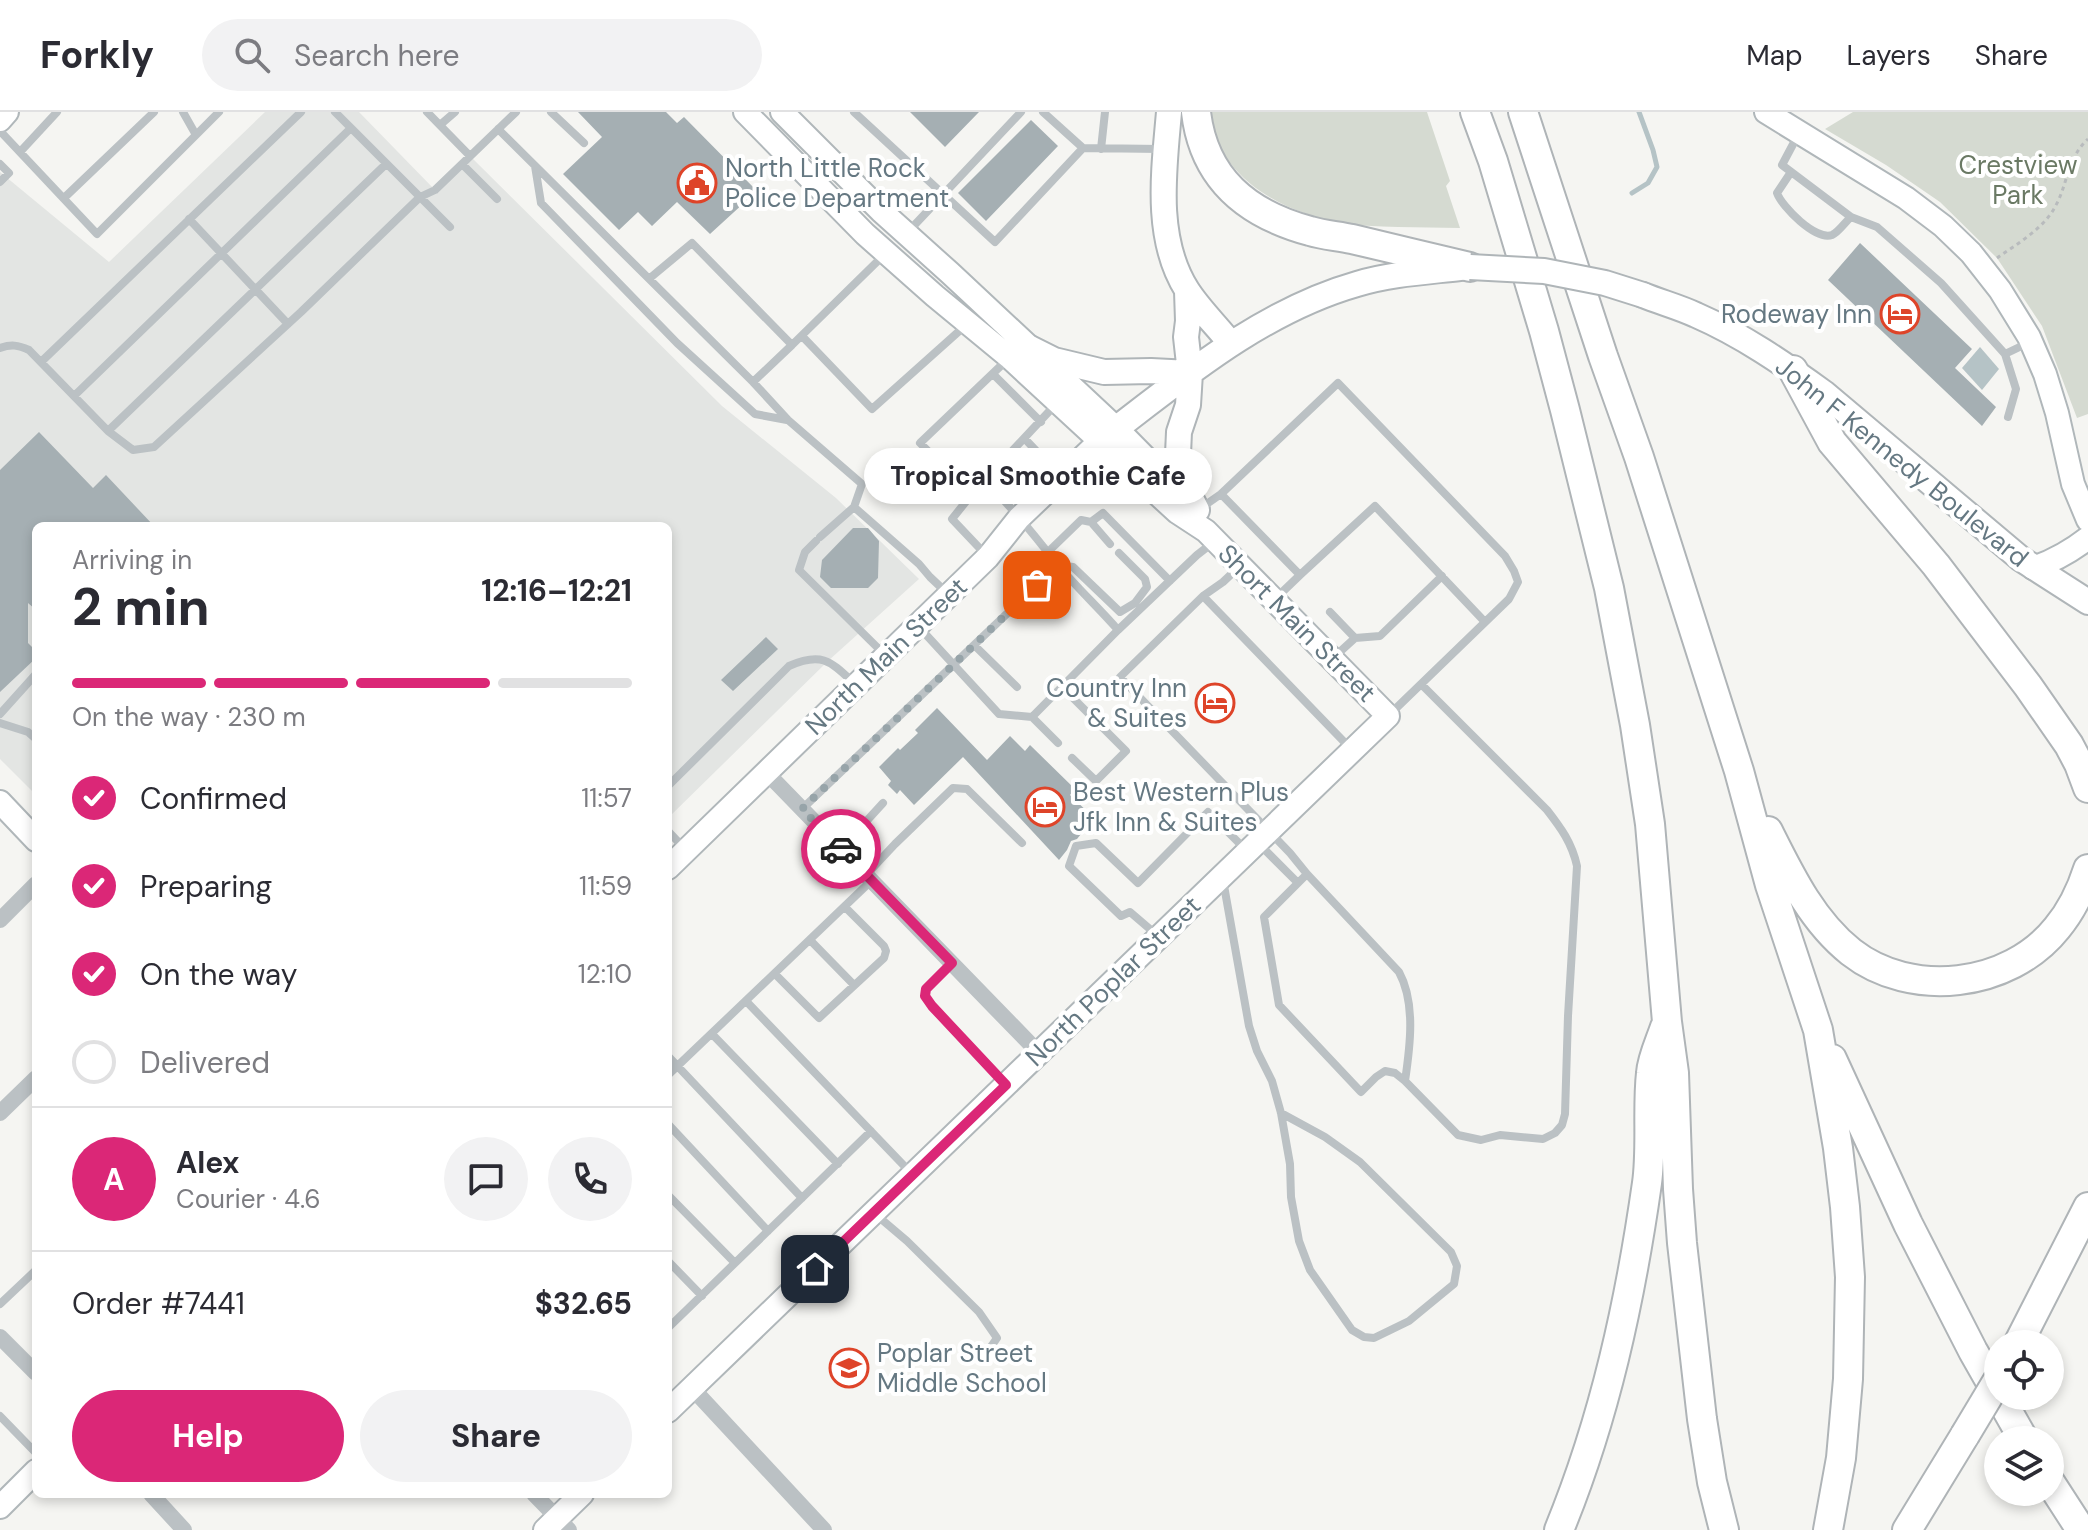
<!DOCTYPE html>
<html lang="en">
<head>
<meta charset="utf-8">
<style>
  body { margin:0; font-family:"DM Sans",sans-serif; background:#f2f2f3; color:#2b2b33; height:100vh; display:flex; flex-direction:column; font-size:30px; white-space:nowrap }
  * { box-sizing:border-box; margin:0 }
  p { font-size:26px; color:#7c7c81 }
  .icon { flex:none; width:44px; height:44px; fill:none; stroke:currentColor; stroke-width:2; stroke-linecap:round; stroke-linejoin:round }
  .map { position:relative; flex:1; overflow:hidden }
  .sheet { position:absolute; left:32px; top:410px; width:640px; height:976px; display:flex; flex-direction:column; background:#fff; border-radius:12px; box-shadow:0 4px 12px #0003 }
  .sheet>* { flex:none }
  .tools { position:absolute; left:1984px; top:1218px; display:grid; gap:16px }
  .tools a { display:grid; place-items:center; width:80px; height:80px; border-radius:50%; background:#fff; box-shadow:0 4px 12px #0003; font-size:40px }
  .pin { position:absolute; display:grid; place-items:center; width:68px; height:68px; color:#fff; margin:-34px; border-radius:16px; box-shadow:0 4px 12px #0006 }
  .courier { position:absolute; display:grid; place-items:center; width:80px; height:80px; margin:-40px; border:6px solid #db2777; border-radius:50%; background:#fff; color:#222; box-shadow:0 2px 10px #0007 }
  .bubble { position:absolute; height:56px; border-radius:28px; background:#fff; box-shadow:0 4px 12px #0003; font-size:26px; font-weight:700; line-height:56px; text-align:center }
  .headline em { font-style:normal; font-weight:700 }
  .headline div { display:flex; flex-direction:column-reverse }
  .headline { display:flex; align-items:center; justify-content:space-between; height:136px; padding:0 40px }
  h1 { font-size:52px; font-weight:700; line-height:60px }
  .bar { display:grid; grid-template-columns:repeat(4,1fr); gap:12px 8px; align-content:center; height:96px; padding:0 40px }
  .bar i { height:10px; border-radius:6px; background:#e1e1e2 }
  .bar .selected { background:#db2777 }
  .bar p { grid-column:span 4 }
  .line { display:flex; align-items:center; gap:20px; padding:0 40px; border-top:2px solid #e1e1e2 }
  .line div { flex:1 }
  .round { display:grid; place-items:center; flex:none; width:84px; height:84px; border-radius:42px; background:#f2f2f3 }
  ol { padding:0 40px; list-style:none }
  li { display:flex; align-items:center; gap:24px; height:88px }
  li p { margin-inline-start:auto }
  li .icon { padding:8px; border-radius:50%; background:#db2777; color:#fff; stroke-width:4 }
  li:last-child { color:#7c7c81 }
  li i { width:44px; height:44px; border:4px solid #e1e1e2; border-radius:50% }
  .action { display:flex; gap:16px; margin-top:auto; padding:16px 40px }
  .action a { flex:1; height:92px; border-radius:48px; background:#db2777; color:#fff; font-size:32px; font-weight:700; line-height:92px; text-align:center }
  .action a+a { background:#f2f2f3; color:#2b2b33 }
  header { display:flex; align-items:center; gap:48px; box-sizing:border-box; height:112px; padding:0 40px; background:#fff; border-bottom:2px solid #e1e1e2 }
  header strong { font-size:38px }
  nav { display:flex; gap:44px; margin-inline-start:auto; font-size:28px }
  .search { width:560px; height:72px; background:#f2f2f3; display:flex; align-items:center; gap:20px; box-sizing:border-box; padding:0 28px; border-radius:44px; color:#7c7c81; font-size:30px }
  .map>svg:first-child { display:block }
  .built { fill:#e3e5e3 }
  .green { fill:#d5dad1 }
  .water { fill:#b5c3c6 }
  .lines { fill:none; stroke-linecap:round; stroke-linejoin:round }
  .stream { stroke:#b5c3c6; stroke-width:5 }
  .building { fill:#a5afb3 }
  .secondary-casing { stroke:#b0b7ba; stroke-width:26 }
  .primary-casing { stroke:#afb5b8; stroke-width:28 }
  .highway-casing { stroke:#afb4b7; stroke-width:32 }
  .path { stroke:#b8bbbd; stroke-width:3; stroke-dasharray:4 4; stroke-linecap:butt }
  .lane { stroke:#bbc1c4; stroke-width:8 }
  .street { stroke:#bbc1c4; stroke-width:16 }
  .secondary { stroke:#fff; stroke-width:22 }
  .primary { stroke:#fff; stroke-width:24 }
  .highway { stroke:#fff; stroke-width:28 }
  .primary-bridge-casing { stroke:#afb5b8; stroke-width:28; stroke-linecap:butt }
  .highway-bridge-casing { stroke:#afb4b7; stroke-width:32; stroke-linecap:butt }
  .primary-bridge { stroke:#fff; stroke-width:24 }
  .highway-bridge { stroke:#fff; stroke-width:28 }
  .done { stroke:#97a4a9; stroke-width:8; stroke-dasharray:0 14.4 }
  .route { stroke:#db2777; stroke-width:10 }
  .labels { text-anchor:middle; dominant-baseline:central; stroke-width:8; stroke-linejoin:round; paint-order:stroke }
  .park-label { font-size:26px; fill:#6a7964; stroke:#fff }
  .poi-label { font-size:26px; fill:#657882; stroke:#fff; text-anchor:start }
  .street-label { font-size:26px; fill:#657882; stroke:#fff }
</style>
</head>
<body>
<header>
<strong>Forkly</strong>
<div class="search"><svg class="icon" aria-label="search" viewBox="0 0 24 24"><circle cx="10" cy="10" r="6"/><path d="M15 15l6 6"/></svg>Search here</div>
<nav><a>Map</a><a>Layers</a><a>Share</a></nav>
</header>
<div class="map">
<svg width="2088" height="1418" viewBox="0 0 2088 1418">
  <rect width="100%" height="100%" fill="#f5f5f2"/>
  <!-- built -->
  <path class="built" d="M265,0H359L435,78L470,44L722,294L836,386L919,467L828,549L668,706V414H36V683L0,647V60L109,150Z"/>
  <!-- green -->
  <path class="green" d="M1210,0H1427L1450,69L1446,74L1460,116C1419,115 1377,116 1336,111C1326,109 1316,105 1307,102C1261,87 1214,52 1210,0Z
    M1853,0H2088V302L2077,306L2042,214L1997,146L1940,90L1886,53L1825,17Z"/>
  <!-- water -->
  <path class="water" d="M1980,235L1999,257L1982,278L1962,256Z"/>
  <g class="lines">
    <!-- stream -->
    <path class="stream" d="M1632,81L1648,71L1657,55L1653,38L1639,0"/>
  </g>
  <!-- building -->
  <path class="building" d="M578,0H666L677,11L684,5L757,79L710,122L677,90L652,114L638,100L619,118L563,62L602,25Z
    M910,0H979L945,35Z
    M1031,8L1058,34L986,109L958,81Z
    M1860,131L1972,237L1955,256L1996,295L1982,314L1828,168Z
    M39,320L93,376L106,363L154,414H36V498L28,491V531L36,539V546L0,580V358Z
    M853,416H868L879,429L878,466L868,476H831L820,465L822,448Z
    M766,525L778,537L733,579L721,568Z
    M937,596L987,648L1010,624L1025,639L1030,633L1075,677L1070,683L1094,706L1077,727L1071,729L1067,738L1059,748L963,645L914,693L900,678L897,682L888,673L891,669L879,655L898,636L900,638L918,621L915,618Z"/>
  <g class="lines">
    <!-- secondary casing -->
    <g class="secondary-casing">
      <path id="secondary" d="M782,0L881,99L950,161L1117,317L1189,390
        M1766,0L1906,86L1943,114L1971,141L2000,178L2029,225L2045,262L2057,301L2073,372L2088,408
        M0,8L7,0
        M2033,456C2054,449 2070,440 2088,426
        M0,690L36,728
        M668,756L988,445L1019,406L1100,329
        M668,1299L1388,604L1206,419L1177,400L1009,245L935,184L865,122L745,0
        M0,1395L36,1359
        M545,1418L582,1382"/>
    </g>
    <!-- primary casing -->
    <g class="primary-casing">
      <path id="primary" d="M1169,0C1164,58 1154,126 1187,178C1199,197 1217,214 1231,232
        M1187,179L1188,209L1186,225L1190,261L1188,293L1179,320L1178,342L1181,367L1197,398
        M1643,183C1660,190 1679,195 1696,203C1742,223 1784,252 1824,281L2021,447L2088,490
        M1030,236L1054,248L1104,260L1151,259L1190,261
        M1100,329C1179,269 1259,200 1357,172C1390,162 1425,160 1460,156"/>
    </g>
    <!-- highway casing -->
    <g class="highway-casing">
      <path id="highway" d="M1196,0C1204,67 1247,102 1310,119C1323,123 1338,124 1352,127C1391,136 1431,146 1470,155
        M1475,0L1493,49L1544,219L1565,298L1609,476L1635,613L1650,712L1667,910L1674,961L1678,1077L1682,1131L1702,1307L1712,1370L1724,1418
        M1523,0L1603,244L1639,345L1739,659L1770,773L1818,918L1838,1036L1845,1095L1850,1165L1848,1267L1841,1346L1828,1418
        M1793,258L1832,330L1936,453L2028,574L2069,633L2079,652L2088,676
        M1768,719C1790,763 1812,809 1851,840C1911,887 2009,876 2057,816C2072,798 2081,779 2088,757
        M1832,947L1908,1112L1973,1239L1998,1283
        M2018,1232L2088,1095
        M1999,1284L2024,1328
        M2050,1370L2081,1418
        M1559,1418C1605,1306 1630,1190 1647,1071C1652,1035 1647,997 1651,961C1652,946 1660,930 1665,915
        M1907,1418L1965,1323"/>
    </g>
    <!-- path -->
    <path class="path" d="M1997,146C2017,132 2043,117 2055,95C2068,72 2067,46 2088,27"/>
    <!-- lane -->
    <path class="lane" d="M183,0L196,23
      M335,0L450,115
      M427,0L470,44
      M551,0L584,31
      M854,0L995,130L1083,36L1161,37
      M1043,0L1083,36
      M440,13L455,0
      M498,17L753,270L788,308L862,372L854,395
      M0,19L97,122L219,0
      M1799,21L1782,53L1851,105L1877,115L1941,171L2005,242
      M1101,37L1105,0
      M20,40L57,0
      M0,52L9,61L0,70
      M462,52L497,87
      M535,54L541,91L677,231L755,302L787,308
      M1791,60L1777,81C1782,95 1816,129 1832,123C1839,120 1845,110 1851,105
      M64,86L154,0
      M189,107L288,212
      M906,122L1021,0
      M650,166L692,131L792,233L886,141
      M802,224L872,297L966,213
      M0,236C11,232 18,233 29,238L108,319L133,338L154,335L301,200L420,85L435,78L516,0
      M41,250L301,0
      M993,262L1041,310
      M753,270L792,233
      M74,284L351,16
      M2008,305L2016,277L2005,242L2030,230
      M108,319L386,52
      M1025,327L1060,364
      M972,382L1056,292
      M1198,398L1221,382
      M1091,410L1110,432
      M820,425L854,395L919,452L930,465L948,482
      M816,429L805,440L799,458L884,542
      M1049,439L1081,408L1091,410L1103,401L1170,469
      M987,444L952,407L972,382L920,331L1009,246
      M1300,463L1375,394L1485,510
      M1203,484L1223,470L1240,454
      M1275,487L1300,463L1221,382L1338,271L1505,444L1514,459L1518,470L1509,487L1388,604
      M1330,500L1355,526L1332,547
      M918,514L999,602L1032,605L1118,518C1099,496 1077,476 1059,454C1035,425 1012,394 985,369
      M1118,518L1197,443L1215,429
      M1355,526L1380,524L1442,464
      M974,533L1017,575
      M1062,575L1126,639L1096,669L1072,646
      M0,602L36,562
      M1032,605L1058,631
      M0,611L28,620L36,627
      M668,674L789,554C823,539 831,550 856,573
      M802,697L1058,453L1073,455L1120,500L1135,491L1147,475L1145,467L1119,441
      M668,719L684,736
      M1258,731L1298,771
      M841,737L883,691
      M1307,762L1290,741L1120,565L1203,484L1352,638
      M866,763L895,732L953,676L967,677L1022,731
      M1223,768L1249,914L1257,939L1272,969L1281,1001L1290,1052L1291,1085L1299,1129L1310,1158L1352,1218L1364,1225L1374,1226L1409,1209L1454,1172L1457,1154L1451,1140L1360,1050L1325,1025L1281,1001
      M1158,824L1130,800L1121,804L1069,754L1076,734L1096,731L1138,771L1208,700L1247,739
      M810,828L854,873
      M951,852L926,877L925,884L932,894L1005,972
      M775,862L819,906L884,846L886,839L884,834L845,795
      M746,889L912,1062
      M712,922L838,1052
      M668,944L802,1086
      M668,963L871,769
      M1405,969L1395,961L1385,959L1376,965L1361,980L1279,893L1264,805L1307,762L1399,860C1416,891 1410,935 1405,969L1458,1023L1481,1028L1500,1023L1543,1027L1555,1021L1562,1013L1565,1002L1568,904L1577,754C1572,731 1561,716 1547,698L1421,572
      M668,1012L768,1119
      M668,1083L735,1151
      M874,1101L907,1129L979,1200L997,1226L983,1246
      M668,1149L702,1184
      M0,1192L36,1158
      M668,1216L871,1019
      M0,1304L36,1341"/>
    <!-- street -->
    <path class="street" d="M766,660L1039,941
      M0,808L36,772
      M0,1001L36,966
      M0,1225L36,1261
      M692,1276L824,1418
      M151,1382L184,1418
      M534,1382L569,1418"/>
    <!-- secondary -->
    <use href="#secondary" class="secondary"/>
    <!-- primary -->
    <use href="#primary" class="primary"/>
    <!-- highway -->
    <use href="#highway" class="highway"/>
    <!-- primary-bridge casing -->
    <g class="primary-bridge-casing">
      <path id="primary-bridge" d="M1470,155L1544,159L1605,171L1643,183"/>
    </g>
    <!-- highway-bridge casing -->
    <g class="highway-bridge-casing">
      <path id="highway-bridge" d="M1965,1323L1998,1268"/>
    </g>
    <!-- primary-bridge -->
    <use href="#primary-bridge" class="primary-bridge"/>
    <!-- highway-bridge -->
    <use href="#highway-bridge" class="highway-bridge"/>
  </g>
  <g class="lines">
    <!-- done -->
    <path class="done" d="M841,737L802,697L1037,473"/>
    <!-- route -->
    <path class="route" d="M815,1157L1006,973L932,894L925,884L926,877L952,851L841,737"/>
  </g>
  <!-- icons -->
  <defs>
    <g id="civic-ring" transform="scale(2)"><circle r="9.5" fill="#fff" stroke="#de4429" stroke-width="1.5"/><path d="M-.6-6.5H3V-4.5H.6V-3L4-1V1h2V6H-6V1h2V-1L-.6-3ZM-1.2 2.5V6h2.4V2.5Z" fill="#de4429"/></g>
    <g id="hotel-ring" transform="scale(2)"><circle r="9.5" fill="#fff" stroke="#de4429" stroke-width="1.5"/><path d="M-6-4.5h1.5V1H6V5H4.5V3h-9V5H-6ZM-4 0a1.8 1.8 0 1 1 3.6 0ZM.5 0V-2.5h3Q6-2.5 6 0Z" fill="#de4429"/></g>
    <g id="school-ring" transform="scale(2)"><circle r="9.5" fill="#fff" stroke="#de4429" stroke-width="1.5"/><path d="M0-5L7-2L0 1L-7-2ZM-4 1L0 2.5L4 1V4Q0 6-4 4Z" fill="#de4429"/></g>
  </defs>
  <g fill-rule="evenodd">
    <use href="#civic-ring" x="697" y="71"/>
    <use href="#hotel-ring" x="1900" y="202"/>
    <use href="#hotel-ring" x="1215" y="591"/>
    <use href="#hotel-ring" x="1045" y="695"/>
    <use href="#school-ring" x="849" y="1256"/>
  </g>
  <g class="labels">
    <!-- park labels -->
    <g class="park-label">
      <text x="2018" y="53">Crestview<tspan x="2018" dy="30">Park</tspan></text>
    </g>
    <!-- poi labels -->
    <g class="poi-label">
      <text x="725" y="56">North Little Rock<tspan x="725" dy="30">Police Department</tspan></text>
      <text x="1872" y="202" text-anchor="end">Rodeway Inn</text>
      <text x="1187" y="576" text-anchor="end">Country Inn<tspan x="1187" dy="30">&amp; Suites</tspan></text>
      <text x="1073" y="680">Best Western Plus<tspan x="1073" dy="30">Jfk Inn &amp; Suites</tspan></text>
      <text x="877" y="1241">Poplar Street<tspan x="877" dy="30">Middle School</tspan></text>
    </g>
    <!-- street labels -->
    <g class="street-label">
      <text transform="translate(1902 350) rotate(39)">John F Kennedy Boulevard</text>
      <text transform="translate(1297 511) rotate(45)">Short Main Street</text>
      <text transform="translate(886 544) rotate(-44)">North Main Street</text>
      <text transform="translate(1113 869) rotate(-44)">North Poplar Street</text>
    </g>
  </g>
</svg>
<div class="tools">
<a><svg class="icon" aria-label="locate" viewBox="0 0 24 24"><circle cx="12" cy="12" r="6"/><path d="M12 2v4M12 18v4M2 12h4M18 12h4"/></svg></a>
<a><svg class="icon" aria-label="layers" viewBox="0 0 24 24"><path d="M12 4l9 5-9 5-9-5zM3 14l9 5 9-5"/></svg></a>
</div>
<div class="pin" style="left:1037px;top:473px;background:#ea580c"><svg class="icon" aria-label="bag" viewBox="0 0 24 24"><path d="M5 8h14l-1 12H6zM9 8a3 3 0 0 1 6 0"/></svg></div>
<div class="pin" style="left:815px;top:1157px;background:#1f2937"><svg class="icon" aria-label="home" viewBox="0 0 24 24"><path d="M3 11l9-7 9 7M6 9v11h12V9"/></svg></div>
<div class="courier" style="left:841px;top:737px"><svg class="icon" aria-label="car" viewBox="0 0 24 24"><path d="M5 17H2v-5l4-1 3-4h7l3 4 3 1v5h-3M9 17h6M6 11h13"/><circle cx="7" cy="17" r="2"/><circle cx="17" cy="17" r="2"/></svg></div>
<div class="bubble" style="left:864px;top:336px;width:348px">Tropical Smoothie Cafe</div>
<section class="sheet">
<div class="headline"><div><h1>2 min</h1><p>Arriving in</p></div><em>12:16–12:21</em></div>
<div class="bar"><i class="selected"></i><i class="selected"></i><i class="selected"></i><i></i><p>On the way · 230 m</p></div>
<ol>
<li><svg class="icon" aria-label="check" viewBox="0 0 24 24"><path d="M5 12l5 5 9-10"/></svg>Confirmed<p>11:57</p></li>
<li><svg class="icon" aria-label="check" viewBox="0 0 24 24"><path d="M5 12l5 5 9-10"/></svg>Preparing<p>11:59</p></li>
<li><svg class="icon" aria-label="check" viewBox="0 0 24 24"><path d="M5 12l5 5 9-10"/></svg>On the way<p>12:10</p></li>
<li><i></i>Delivered</li>
</ol>
<div class="line" style="height:144px"><b class="round" style="background:#db2777;color:#fff">A</b><div><b>Alex</b><p>Courier · 4.6</p></div><a class="round"><svg class="icon" aria-label="chat" viewBox="0 0 24 24"><path d="M4 5h16v11H9l-5 4z"/></svg></a><a class="round"><svg class="icon" aria-label="phone" viewBox="0 0 24 24"><path d="M5 4h4l2 5-3 2q2 4 5 5l2-3 5 2v4C11 20 4 13 5 4z"/></svg></a></div>
<div class="line" style="height:104px"><div>Order #7441</div><b>$32.65</b></div>
<div class="action"><a>Help</a><a>Share</a></div>
</section>
</div>
</body>
</html>
